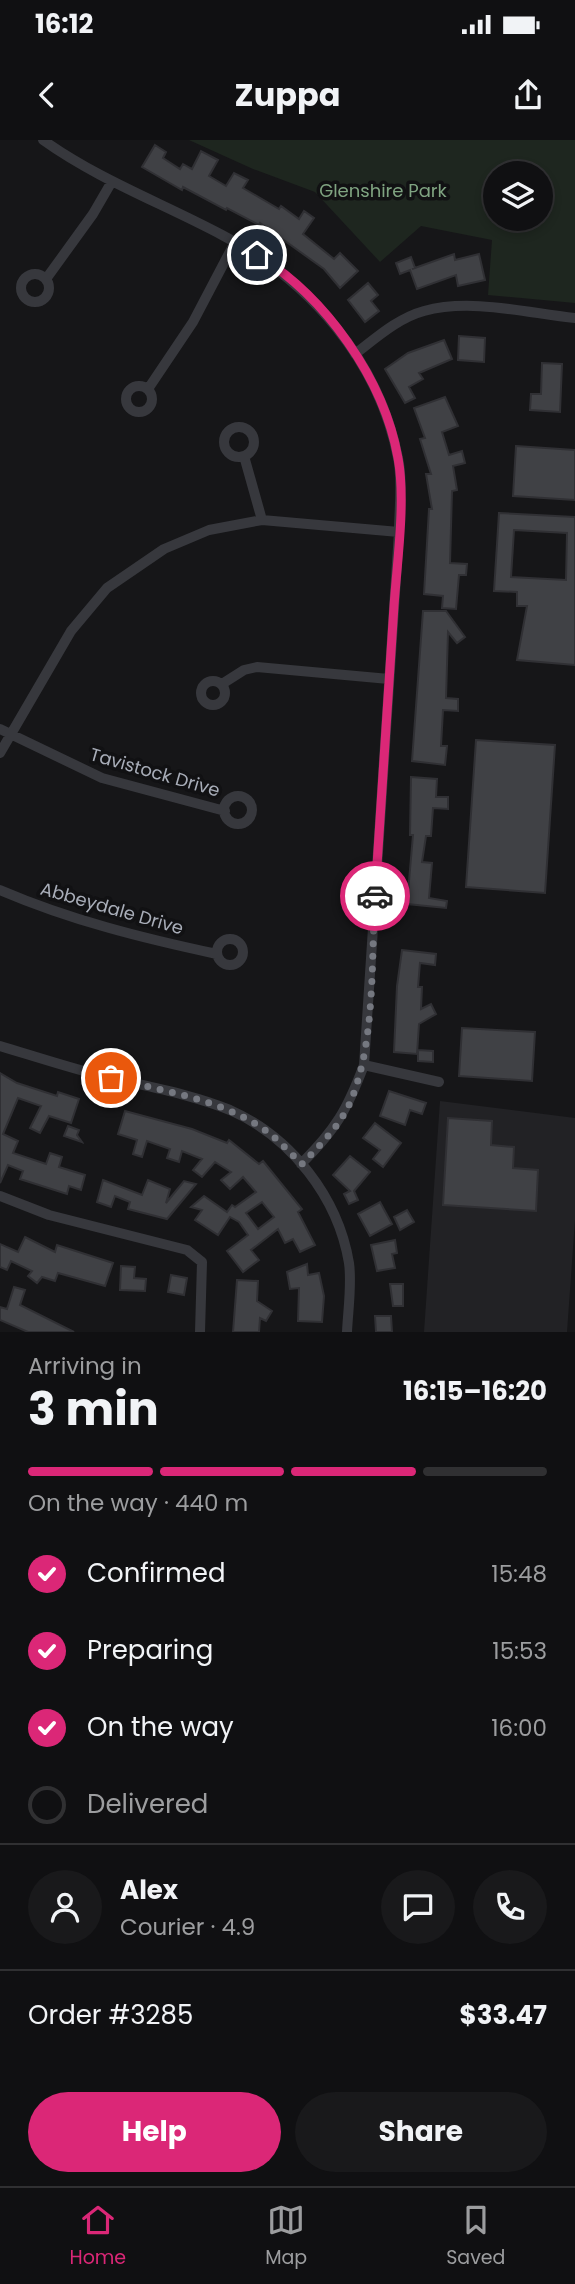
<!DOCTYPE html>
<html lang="en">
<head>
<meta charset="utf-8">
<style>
  body { margin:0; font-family:Poppins,sans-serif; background:#19191b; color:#f1f3f6; height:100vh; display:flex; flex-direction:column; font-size:26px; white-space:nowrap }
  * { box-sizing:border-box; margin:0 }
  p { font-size:23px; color:#9c9d9f }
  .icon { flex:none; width:38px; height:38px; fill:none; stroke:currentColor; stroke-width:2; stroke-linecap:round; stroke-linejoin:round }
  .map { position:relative; height:1192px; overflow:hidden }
  .panel { display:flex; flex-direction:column; background:#101012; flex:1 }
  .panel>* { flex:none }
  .tools { position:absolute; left:483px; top:21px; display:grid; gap:14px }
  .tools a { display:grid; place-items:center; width:70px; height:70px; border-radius:50%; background:#101012; box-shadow:0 4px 10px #0003,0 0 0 2px #303032; font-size:35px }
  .pin { position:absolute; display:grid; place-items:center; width:60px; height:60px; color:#fff; margin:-30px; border:4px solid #fff; border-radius:50%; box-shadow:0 2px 7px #0007 }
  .courier { position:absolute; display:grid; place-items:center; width:70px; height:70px; margin:-35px; border:5px solid #db2777; border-radius:50%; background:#fff; color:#222; box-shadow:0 2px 9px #0007 }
  .summary em { font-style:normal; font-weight:700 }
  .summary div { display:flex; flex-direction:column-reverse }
  .summary { display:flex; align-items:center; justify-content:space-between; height:119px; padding:0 28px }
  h1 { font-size:46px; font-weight:700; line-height:52px }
  .bar { display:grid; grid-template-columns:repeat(4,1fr); gap:10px 7px; align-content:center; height:84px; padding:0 28px }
  .bar i { height:9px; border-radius:5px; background:#303032 }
  .bar .current { background:#db2777 }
  .bar p { grid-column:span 4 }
  .line { display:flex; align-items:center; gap:18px; padding:0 28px; border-top:2px solid #303032 }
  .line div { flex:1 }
  .round { display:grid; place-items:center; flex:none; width:74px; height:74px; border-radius:37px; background:#19191b }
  ol { padding:0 28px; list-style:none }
  li { display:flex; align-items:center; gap:21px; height:77px }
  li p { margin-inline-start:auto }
  li .icon { padding:7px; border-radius:50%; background:#db2777; color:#fff; stroke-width:4 }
  li:last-child { color:#9c9d9f }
  li i { width:38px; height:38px; border:4px solid #303032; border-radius:50% }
  .cta { display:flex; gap:14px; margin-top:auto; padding:14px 28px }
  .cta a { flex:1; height:80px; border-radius:42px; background:#db2777; color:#fff; font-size:28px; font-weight:700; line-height:80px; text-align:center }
  .cta a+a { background:#19191b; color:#f1f3f6 }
  .status { display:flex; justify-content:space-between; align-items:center; height:49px; padding:0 35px; background:#101012; direction:ltr }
  .status svg { height:19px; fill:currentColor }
  header { display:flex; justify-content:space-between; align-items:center; height:91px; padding:0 28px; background:#101012; font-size:32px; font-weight:700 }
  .tabs { display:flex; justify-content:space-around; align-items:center; height:98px; border-top:2px solid #303032; background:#101012; font-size:19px; color:#9c9d9f }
  .tabs a { display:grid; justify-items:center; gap:4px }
  .tabs .current { color:#db2777 }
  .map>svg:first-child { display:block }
  .built { fill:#222225 }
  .green { fill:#1e261f; fill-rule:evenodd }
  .building { fill:#404145; stroke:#303034; stroke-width:2; fill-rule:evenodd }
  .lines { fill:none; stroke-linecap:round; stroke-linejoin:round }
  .street { stroke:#37383d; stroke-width:10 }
  .done { stroke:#757880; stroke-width:7; stroke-dasharray:0 12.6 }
  .route { stroke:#db2777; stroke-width:9 }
  .labels { text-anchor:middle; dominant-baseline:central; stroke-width:7; stroke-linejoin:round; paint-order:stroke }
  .park-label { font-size:18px; fill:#7fa381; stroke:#111113 }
  .street-label { font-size:18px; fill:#a8adb8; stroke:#111113 }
</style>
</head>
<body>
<div class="status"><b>16:12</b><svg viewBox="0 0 49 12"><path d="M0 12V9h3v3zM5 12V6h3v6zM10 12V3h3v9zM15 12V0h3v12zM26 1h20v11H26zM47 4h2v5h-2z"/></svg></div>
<header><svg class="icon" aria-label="back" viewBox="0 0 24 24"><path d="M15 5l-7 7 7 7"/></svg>Zuppa<svg class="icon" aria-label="share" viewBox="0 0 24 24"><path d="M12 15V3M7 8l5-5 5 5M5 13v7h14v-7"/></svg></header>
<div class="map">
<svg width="575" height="1192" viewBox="0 0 575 1192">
  <rect width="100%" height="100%" fill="#161618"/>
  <!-- built -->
  <path class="built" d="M440,961L575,978V1080L567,1192H424Z"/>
  <!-- green -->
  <path class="green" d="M189,0H575V163L488,155L492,100L421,86L380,122L315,52L253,29ZM541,33V79H495V33Z"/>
  <!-- building -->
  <path class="building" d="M155,5L166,12L163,18L180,29L183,24L192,29L201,11L218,20L209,36L226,46L234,33L248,40L243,48L279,69L281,66L299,79L304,71L314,78L303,94L334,119L340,113L358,131L340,148L324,129L260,83L259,85L227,68L226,70L183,47L182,50L142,27Z
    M454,114L455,120L479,114L485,140L458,146L456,135L417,149L410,130L400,134L396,123L411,117L415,128L412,129Z
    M368,143L378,155L371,161L379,171L365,182L348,160Z
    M459,196L485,198L484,222L458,220Z
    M444,200L452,219L419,233L423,239L409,247L415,258L405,263L385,229L408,213Z
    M542,223L562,224L560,272L530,270L531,254H541Z
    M445,257L458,286L442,292L449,315L462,311L465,323L453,326L457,350L452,351L450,423L467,424L466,435H459L456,469L442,468L443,456L424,454L429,369H432L426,334H431L420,299L425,298L414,268Z
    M516,306L575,310V360L513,356Z
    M499,373L575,377V525L517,520L527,466H517V452L494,451ZM514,390L567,393L566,440L511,437Z
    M423,471H446L465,497L457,503L448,492L446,558L458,559V571L443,570L441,606H447L445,625L412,621Z
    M476,600L555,605L545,753L466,747Z
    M411,637L437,639L436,657H448V669L433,668L431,696H426L422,722L432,723L429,758L447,761L446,768L407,764L413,695H410Z
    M402,810L436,814L435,825L420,823L418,847H422L421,869L431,864L436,874L419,884L417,914L394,912L397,846Z
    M462,888L535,892L532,941L459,936Z
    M418,910L433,911V922L418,921Z
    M0,933L17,943L57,956L58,952L79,959L71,983L49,976L40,993L30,988L41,966L18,958L3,994L18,1001L13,1013L46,1024L50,1013L62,1017L59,1027L85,1035L81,1050L69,1046L67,1054L20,1039L23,1031L8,1025L0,1043Z
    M389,951L426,963L422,974L410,970L405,985L380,976Z
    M125,971L192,989L227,1003L229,1000L259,1024L263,1021L302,1069L298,1072L315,1105L300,1112L293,1099L285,1103L278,1089L251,1110L259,1120L243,1132L227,1111L248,1095L239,1082L230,1077L218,1095L195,1080L202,1070L191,1067L204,1056L227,1072L232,1065L235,1067L256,1052L243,1037L230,1049L221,1040L231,1032L215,1022L202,1037L193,1030L202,1019L182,1011L179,1022L167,1018L170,1009L147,1001L142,1017L133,1014L137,1000L118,994ZM262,1062L274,1077L258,1089L246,1073Z
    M448,978L492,981L491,1005L514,1007L513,1028L538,1030L536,1071L443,1065Z
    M375,983L401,1003L383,1027L373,1019L380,1010L363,998Z
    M68,986L79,990L77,995L82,1002L64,996Z
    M350,1016L370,1032L354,1051L358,1060L349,1064L344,1054L350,1051L333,1035Z
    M103,1040L142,1055L148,1040L170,1049L166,1063L184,1041L196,1044L167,1079L128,1069L130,1062L115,1056L111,1067L97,1062Z
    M380,1062L392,1084L370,1096L358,1074Z
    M407,1070L414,1082L400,1090L394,1077Z
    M25,1097L55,1112L57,1105L113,1123L105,1146L58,1133L55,1141L42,1137L37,1143L28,1136L32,1131L11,1121L7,1130L0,1127V1104L18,1112Z
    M395,1100L397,1113L392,1114L395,1128L377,1131L371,1105Z
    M307,1124L308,1135L319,1133L324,1156L322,1182L298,1181L299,1148L290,1149L287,1132Z
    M121,1126L135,1127L134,1138L146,1139L145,1151L120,1150Z
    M171,1135L187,1138L184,1155L168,1152Z
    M237,1140L258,1141L257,1161L272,1171L266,1181L260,1178L259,1192H233Z
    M390,1144H403V1166H393Z
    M14,1147L25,1150L20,1165L74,1192H28L0,1180V1167L7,1169Z
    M375,1176H391L392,1192H376Z"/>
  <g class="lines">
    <!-- street -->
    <path class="street" d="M43,0C99,40 162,63 222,95C309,140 379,220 398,318C403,341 399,369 399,392L364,925C347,970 336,989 301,1024
      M21 148a14 14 0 1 1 28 0a14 14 0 1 1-28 0Z
      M46,139L93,74L111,43
      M355,214C376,198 398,178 424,171C471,158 527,173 575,178
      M126 259a13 13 0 1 1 26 0a13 13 0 1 1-26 0Z
      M148,249L193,182L235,102
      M224 302a15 15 0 1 1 30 0a15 15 0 1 1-30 0Z
      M244,316L262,380
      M201 553a12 12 0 1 1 24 0a12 12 0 1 1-24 0Z
      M222,544L244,530L257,527L389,539
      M0,589L102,638L225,671
      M0,613L71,491L107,448L164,409L209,390L262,380L399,392
      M224 670a14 14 0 1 1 28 0a14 14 0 1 1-28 0Z
      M0,750C70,780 142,798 217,814
      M217 812a13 13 0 1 1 26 0a13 13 0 1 1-26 0Z
      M0,906C30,915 61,925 91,933C137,945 186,952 230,970C291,997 338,1057 349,1123C352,1145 348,1170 347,1192
      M364,925L439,942
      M0,1056L49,1075L187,1110L202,1122L200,1192"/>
  </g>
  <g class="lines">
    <!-- done -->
    <path class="done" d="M111,938C163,951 220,959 265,990C278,999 290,1013 302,1024C319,1006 338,988 349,965C376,904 371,822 375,756"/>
    <!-- route -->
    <path class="route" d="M257,115C325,156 384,239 398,318C406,361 397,422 394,466C388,563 381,659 375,756"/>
  </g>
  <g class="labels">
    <!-- park labels -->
    <g class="park-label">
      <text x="383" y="50">Glenshire Park</text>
    </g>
    <!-- street labels -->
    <g class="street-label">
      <text transform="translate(155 632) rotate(16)">Tavistock Drive</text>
      <text transform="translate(112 768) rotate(16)">Abbeydale Drive</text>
    </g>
  </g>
</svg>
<div class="tools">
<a><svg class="icon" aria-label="layers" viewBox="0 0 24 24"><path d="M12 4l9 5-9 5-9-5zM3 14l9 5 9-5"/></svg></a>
</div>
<div class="pin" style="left:111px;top:938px;background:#ea580c"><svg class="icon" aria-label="bag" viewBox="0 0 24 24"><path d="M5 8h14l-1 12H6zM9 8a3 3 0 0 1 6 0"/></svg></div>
<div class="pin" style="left:257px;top:115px;background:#1f2937"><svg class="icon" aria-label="home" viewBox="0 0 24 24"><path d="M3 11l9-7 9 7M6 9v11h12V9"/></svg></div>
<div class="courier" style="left:375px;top:756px"><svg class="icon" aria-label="car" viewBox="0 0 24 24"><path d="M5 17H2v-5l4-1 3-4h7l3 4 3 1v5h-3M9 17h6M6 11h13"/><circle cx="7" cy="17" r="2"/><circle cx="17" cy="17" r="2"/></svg></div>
</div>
<section class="panel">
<div class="summary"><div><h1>3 min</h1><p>Arriving in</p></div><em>16:15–16:20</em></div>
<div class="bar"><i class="current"></i><i class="current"></i><i class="current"></i><i></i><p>On the way · 440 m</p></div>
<ol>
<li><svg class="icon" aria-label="check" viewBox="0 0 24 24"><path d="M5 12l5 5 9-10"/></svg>Confirmed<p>15:48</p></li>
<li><svg class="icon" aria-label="check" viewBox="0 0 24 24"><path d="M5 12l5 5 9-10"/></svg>Preparing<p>15:53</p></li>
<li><svg class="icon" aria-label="check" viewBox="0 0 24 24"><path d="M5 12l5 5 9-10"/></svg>On the way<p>16:00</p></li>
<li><i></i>Delivered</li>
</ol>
<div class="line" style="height:126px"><a class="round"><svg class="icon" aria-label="person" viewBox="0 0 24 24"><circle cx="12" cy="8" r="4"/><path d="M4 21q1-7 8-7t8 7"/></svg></a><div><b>Alex</b><p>Courier · 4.9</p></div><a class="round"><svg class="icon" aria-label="chat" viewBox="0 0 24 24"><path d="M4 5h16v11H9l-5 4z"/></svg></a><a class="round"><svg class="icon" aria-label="phone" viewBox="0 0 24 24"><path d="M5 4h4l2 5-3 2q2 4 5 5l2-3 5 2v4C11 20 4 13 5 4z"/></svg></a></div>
<div class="line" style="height:91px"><div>Order #3285</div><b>$33.47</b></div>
<div class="cta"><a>Help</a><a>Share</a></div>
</section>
<nav class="tabs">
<a class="current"><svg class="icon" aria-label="home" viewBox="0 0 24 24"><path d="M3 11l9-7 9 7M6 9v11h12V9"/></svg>Home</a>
<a><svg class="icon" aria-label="map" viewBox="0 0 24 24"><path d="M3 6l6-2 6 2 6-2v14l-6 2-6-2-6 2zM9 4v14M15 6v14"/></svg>Map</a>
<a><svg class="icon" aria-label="saved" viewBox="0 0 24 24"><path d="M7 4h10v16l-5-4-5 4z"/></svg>Saved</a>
</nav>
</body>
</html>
